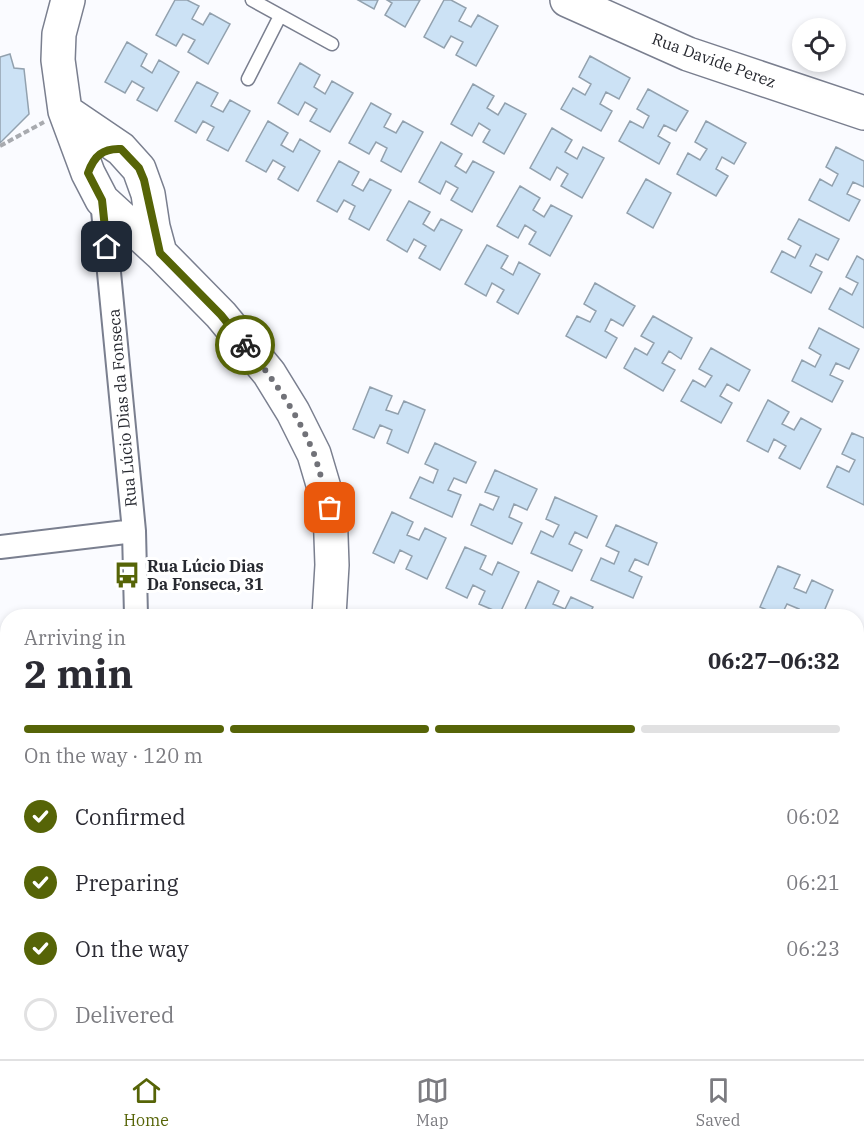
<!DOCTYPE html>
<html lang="en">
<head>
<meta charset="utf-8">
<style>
  body { margin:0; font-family:"IBM Plex Serif",serif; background:#f2f2f3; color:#2b2b33; height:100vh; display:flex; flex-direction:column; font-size:22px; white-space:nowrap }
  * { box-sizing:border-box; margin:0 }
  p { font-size:20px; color:#7c7c81 }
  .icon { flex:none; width:33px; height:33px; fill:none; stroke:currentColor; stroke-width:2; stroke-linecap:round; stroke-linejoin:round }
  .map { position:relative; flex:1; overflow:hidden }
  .panel { position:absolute; left:0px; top:609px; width:864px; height:450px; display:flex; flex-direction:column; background:#fff; border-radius:24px 24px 0 0; box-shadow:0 3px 9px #0003 }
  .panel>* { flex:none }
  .buttons { position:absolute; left:792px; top:18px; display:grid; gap:12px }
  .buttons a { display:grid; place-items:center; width:54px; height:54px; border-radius:50%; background:#fff; box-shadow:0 3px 9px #0003; font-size:30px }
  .pin { position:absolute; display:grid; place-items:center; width:51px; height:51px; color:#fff; margin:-26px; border-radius:12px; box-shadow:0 3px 9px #0006 }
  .courier { position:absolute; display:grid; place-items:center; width:60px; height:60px; margin:-30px; border:4px solid #566407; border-radius:50%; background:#fff; color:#222; box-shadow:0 2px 8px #0007 }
  .headline em { font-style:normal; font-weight:700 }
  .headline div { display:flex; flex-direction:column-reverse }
  .headline { display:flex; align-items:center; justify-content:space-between; height:102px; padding:0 24px }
  h1 { font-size:39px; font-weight:700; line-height:45px }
  .bar { display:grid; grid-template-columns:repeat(4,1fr); gap:9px 6px; align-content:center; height:72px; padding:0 24px }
  .bar i { height:8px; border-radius:4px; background:#e1e1e2 }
  .bar .active { background:#566407 }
  .bar p { grid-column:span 4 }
  ol { padding:0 24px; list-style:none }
  li { display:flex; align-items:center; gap:18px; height:66px }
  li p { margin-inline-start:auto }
  li .icon { padding:6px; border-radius:50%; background:#566407; color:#fff; stroke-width:4 }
  li:last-child { color:#7c7c81 }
  li i { width:33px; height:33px; border:3px solid #e1e1e2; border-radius:50% }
  .tabs { display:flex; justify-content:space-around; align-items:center; height:84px; border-top:2px solid #e1e1e2; background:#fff; font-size:16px; color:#7c7c81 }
  .tabs a { display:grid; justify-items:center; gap:3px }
  .tabs .active { color:#566407 }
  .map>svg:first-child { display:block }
  .building { fill:#cce2f5; stroke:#92a1ae; stroke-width:1.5 }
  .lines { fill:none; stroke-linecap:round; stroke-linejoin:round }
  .lane-casing { stroke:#7a7f8f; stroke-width:15 }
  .street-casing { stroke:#7a7f8f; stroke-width:26 }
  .secondary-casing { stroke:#7a7f8f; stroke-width:36 }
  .path { stroke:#a8aaaf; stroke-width:4; stroke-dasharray:6 3; stroke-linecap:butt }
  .lane { stroke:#fff; stroke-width:12 }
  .street { stroke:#fff; stroke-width:22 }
  .secondary { stroke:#fff; stroke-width:33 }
  .done { stroke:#717278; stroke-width:6; stroke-dasharray:0 10.8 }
  .route { stroke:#566407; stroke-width:8 }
  .labels { text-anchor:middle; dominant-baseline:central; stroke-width:6; stroke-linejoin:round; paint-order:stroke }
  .street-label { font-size:16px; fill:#272930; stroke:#fff }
  .poi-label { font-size:16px; font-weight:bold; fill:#272930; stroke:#fff; text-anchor:start }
</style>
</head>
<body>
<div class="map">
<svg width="864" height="1059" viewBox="0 0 864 1059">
  <rect width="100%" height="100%" fill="#fafbff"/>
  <!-- building -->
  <path class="building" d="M175,0H187L199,6L192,19L203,25L210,13L230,24L208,64L188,52L195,40L183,34L176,46L156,35Z
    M358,0H378L374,9Z
    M387,0H420L405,27L385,15L392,3Z
    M444,0H451L466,8L459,21L471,27L478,15L498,26L476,66L456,55L463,42L451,36L444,48L424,37Z
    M127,42L147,54L141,66L152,73L159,60L179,72L157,111L137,100L144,88L132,81L125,93L105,82Z
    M10,54L14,68L24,69L29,114L0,143V57Z
    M590,56L630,78L619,99L606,92L600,104L612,111L601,131L561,109L573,88L585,95L591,84L579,77Z
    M300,63L320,75L314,87L325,94L332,81L353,93L330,132L310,121L317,109L305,102L298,115L278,103Z
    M197,82L218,93L211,106L223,112L230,100L250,111L228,151L207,140L214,127L203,121L196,133L175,121Z
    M473,84L494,96L487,108L498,115L505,103L526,114L504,154L483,142L490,130L479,123L472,136L451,124Z
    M648,89L688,111L676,131L664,125L658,136L670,143L659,164L619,141L630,121L643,128L649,116L637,109Z
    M371,103L391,114L384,127L396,133L403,121L423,132L401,172L381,161L387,148L376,142L369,154L349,143Z
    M268,121L288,133L281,145L293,152L300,139L320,151L298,191L278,179L285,167L273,160L266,172L246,161Z
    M706,121L746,143L734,164L722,157L716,169L728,176L716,196L677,174L688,153L700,160L707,149L695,142Z
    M552,128L572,140L565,152L577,159L583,147L604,158L582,198L561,186L568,174L557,167L550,180L530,168Z
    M441,142L462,154L455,166L466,173L473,161L494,172L472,212L451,200L458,188L446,181L440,194L419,182Z
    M836,147L864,161V187L853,182L847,194L860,200L849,221L809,200L820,179L832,186L838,174L826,167Z
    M339,161L359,172L352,185L363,191L370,179L391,190L369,230L349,219L355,206L344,200L337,212L317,201Z
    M646,179L671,193L653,228L627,213Z
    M520,186L540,198L533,210L544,217L551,205L572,216L550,256L529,244L536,232L525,225L518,238L497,226Z
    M409,201L430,212L423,224L434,231L441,219L462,230L440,270L419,258L426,246L414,239L407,252L387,240Z
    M799,219L839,239L828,260L816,254L810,266L822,272L811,293L771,272L782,251L795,258L801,246L788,239Z
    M487,245L508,256L501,268L513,275L519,262L540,274L518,314L497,302L504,290L492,283L486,296L465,284Z
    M857,256L864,260V328L829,309L840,288L852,295L858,283L846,277Z
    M595,283L635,306L623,326L611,319L605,331L617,338L606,358L566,336L577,316L590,322L596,311L584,304Z
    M653,316L692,338L681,359L669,351L662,363L675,370L663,391L624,368L635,348L647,355L654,343L641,336Z
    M819,328L859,349L849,369L836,363L830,375L843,381L832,402L792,381L802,360L815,367L821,355L809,348Z
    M711,348L750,370L739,391L727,384L720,396L732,403L721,423L681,401L693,380L705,387L712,376L699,369Z
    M370,387L392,396L386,410L398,414L404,401L425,410L408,453L387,443L392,430L380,425L374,438L353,429Z
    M768,400L789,412L782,424L794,430L801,418L821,429L800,469L779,458L786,446L774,439L768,452L747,441Z
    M852,433L864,438V505L827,487L837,466L849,472L855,460L842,454Z
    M435,443L476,462L466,483L454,478L448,490L461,495L452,517L410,498L420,477L433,483L438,470L425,464Z
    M495,470L537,489L527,510L514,504L509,517L522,523L512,544L471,525L480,504L493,510L499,497L485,492Z
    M555,497L597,516L587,538L575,532L569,544L582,550L572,571L531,553L541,531L553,537L559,525L546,519Z
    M392,512L413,522L407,535L419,540L425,528L446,538L427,579L406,569L412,556L400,550L394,563L373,553Z
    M616,525L657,543L648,565L635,559L629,571L642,577L633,598L591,580L601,558L614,564L619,552L606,546Z
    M465,547L486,556L480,569L492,575L498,562L519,572L500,613L479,604L485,591L473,585L467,598L446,588Z
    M778,566L800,575L794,588L806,593L812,580L833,590L822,616H796L799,609L787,604L781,616L760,607Z
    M538,581L559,591L553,604L565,609L571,597L593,607L588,616H522Z
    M857,675L864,678V718L860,726L856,725Z
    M861,768L864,769L863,819L856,816V777Z
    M864,848V893L856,889V855L860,856Z
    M230,1052H264L261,1059L248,1054L245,1059H211L214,1053L227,1059Z
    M409,1052H434L431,1059H405Z
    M557,1052H607L604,1059H564L556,1055Z
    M637,1052H679L676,1059H642L644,1055Z
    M742,1052H760L757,1059Z
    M774,1052H801L797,1059H771Z"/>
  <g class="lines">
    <!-- lane casing -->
    <g class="lane-casing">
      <path id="lane" d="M252,0L332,44
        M248,79L280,16
        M314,1059L317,1052"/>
    </g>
    <!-- street casing -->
    <g class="street-casing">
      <path id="street" d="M102,200L134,531L136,616
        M0,547L134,531
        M0,941L8,930"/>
    </g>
    <!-- secondary casing -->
    <g class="secondary-casing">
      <path id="secondary" d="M68,0L59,34L58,60L65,111L88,173L102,200L160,253L221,315L269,373L293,412L314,454L330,508L332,565L329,616
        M567,0L688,54L864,113
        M65,111L121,149L139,169L148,194L153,227L160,253
        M156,1059L161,1052"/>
    </g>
    <!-- path -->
    <path class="path" d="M0,146L44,122"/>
    <!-- lane -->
    <use href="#lane" class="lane"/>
    <!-- street -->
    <use href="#street" class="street"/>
    <!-- secondary -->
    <use href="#secondary" class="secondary"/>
  </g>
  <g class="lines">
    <!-- done -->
    <path class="done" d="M245,345C273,378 298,414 314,454C320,471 324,490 330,508"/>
    <!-- route -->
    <path class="route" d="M107,247L102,200L88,173C94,156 103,148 121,149L139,168L144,180L160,253L221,315L245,345"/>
  </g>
  <!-- icons -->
  <defs>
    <g id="bus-bare" transform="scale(2.07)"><path d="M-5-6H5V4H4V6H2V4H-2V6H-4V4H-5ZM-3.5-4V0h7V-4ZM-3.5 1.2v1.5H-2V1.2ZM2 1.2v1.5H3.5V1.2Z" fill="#566407" stroke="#fff" stroke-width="2.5" paint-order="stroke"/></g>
  </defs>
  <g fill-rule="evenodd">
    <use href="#bus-bare" x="127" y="575"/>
  </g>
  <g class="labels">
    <!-- street labels -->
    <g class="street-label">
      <text transform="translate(714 60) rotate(20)">Rua Davide Perez</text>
      <text transform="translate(122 408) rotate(-95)">Rua Lúcio Dias da Fonseca</text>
    </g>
    <!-- poi labels -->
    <g class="poi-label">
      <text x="147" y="566">Rua Lúcio Dias<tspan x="147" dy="18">Da Fonseca, 31</tspan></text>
    </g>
  </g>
</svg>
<div class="buttons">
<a><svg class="icon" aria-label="locate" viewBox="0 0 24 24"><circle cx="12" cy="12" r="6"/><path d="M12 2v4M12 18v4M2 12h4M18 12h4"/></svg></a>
</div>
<div class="pin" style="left:330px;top:508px;background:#ea580c"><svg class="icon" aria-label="bag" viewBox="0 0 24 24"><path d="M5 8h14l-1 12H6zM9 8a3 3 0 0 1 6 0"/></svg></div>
<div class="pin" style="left:107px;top:247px;background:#1f2937"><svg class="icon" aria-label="home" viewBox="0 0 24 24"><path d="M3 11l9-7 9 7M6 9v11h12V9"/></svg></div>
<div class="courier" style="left:245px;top:345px"><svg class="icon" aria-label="bike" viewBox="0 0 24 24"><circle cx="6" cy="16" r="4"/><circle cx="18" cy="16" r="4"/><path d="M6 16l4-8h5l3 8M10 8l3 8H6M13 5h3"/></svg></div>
<section class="panel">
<div class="headline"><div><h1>2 min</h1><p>Arriving in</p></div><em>06:27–06:32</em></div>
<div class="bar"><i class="active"></i><i class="active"></i><i class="active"></i><i></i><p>On the way · 120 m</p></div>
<ol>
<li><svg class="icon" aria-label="check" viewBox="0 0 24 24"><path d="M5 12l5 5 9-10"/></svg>Confirmed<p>06:02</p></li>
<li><svg class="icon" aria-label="check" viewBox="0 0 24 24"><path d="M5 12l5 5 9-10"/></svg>Preparing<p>06:21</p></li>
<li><svg class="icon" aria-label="check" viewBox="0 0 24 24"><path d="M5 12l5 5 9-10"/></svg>On the way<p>06:23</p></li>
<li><i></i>Delivered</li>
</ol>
</section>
</div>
<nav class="tabs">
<a class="active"><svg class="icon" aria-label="home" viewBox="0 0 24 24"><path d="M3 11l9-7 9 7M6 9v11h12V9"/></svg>Home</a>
<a><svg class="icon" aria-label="map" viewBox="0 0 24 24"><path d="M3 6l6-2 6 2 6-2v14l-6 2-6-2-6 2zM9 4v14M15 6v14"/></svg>Map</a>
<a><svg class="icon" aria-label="saved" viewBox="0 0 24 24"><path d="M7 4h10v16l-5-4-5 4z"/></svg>Saved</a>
</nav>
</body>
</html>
